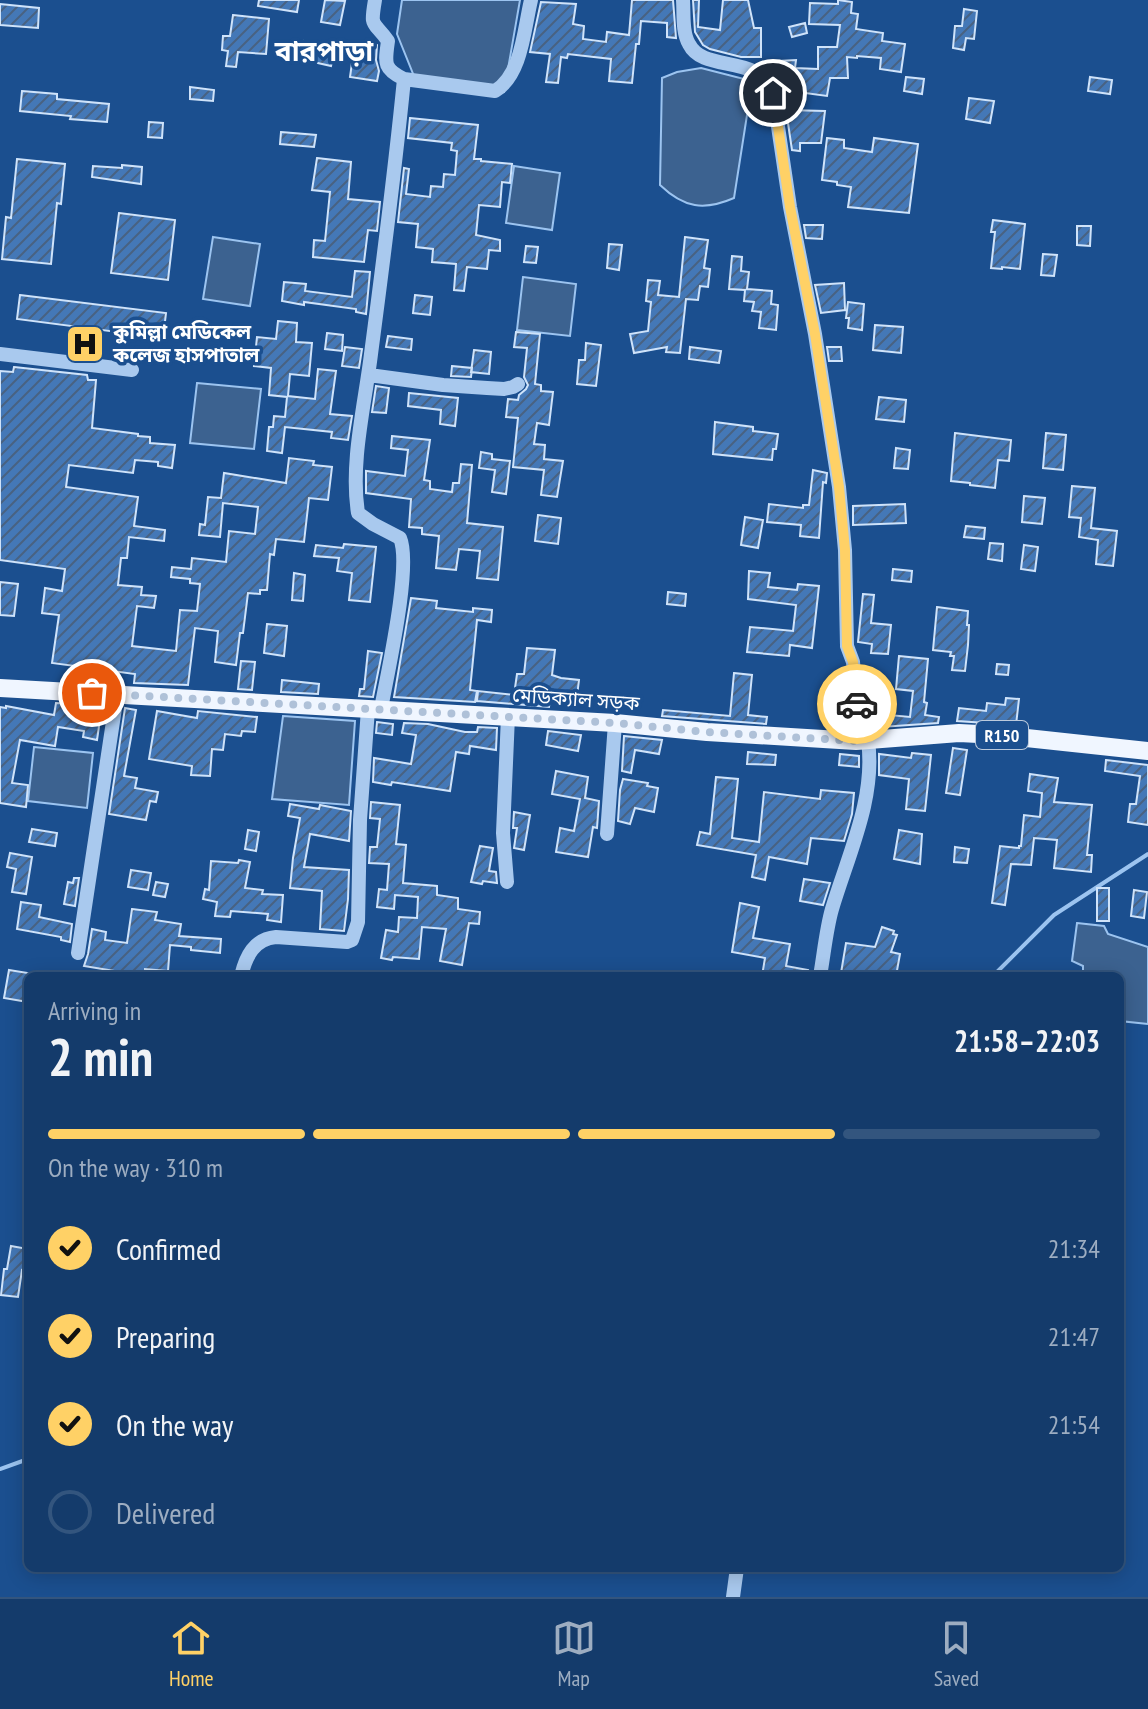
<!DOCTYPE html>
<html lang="en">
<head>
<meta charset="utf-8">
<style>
  body { margin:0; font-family:"PT Sans Narrow","Noto Sans Bengali",sans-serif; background:#1d4271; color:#f1f3f6; height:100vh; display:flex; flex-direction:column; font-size:30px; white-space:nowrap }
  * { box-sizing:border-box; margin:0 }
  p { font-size:26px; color:#9dadc1 }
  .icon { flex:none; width:44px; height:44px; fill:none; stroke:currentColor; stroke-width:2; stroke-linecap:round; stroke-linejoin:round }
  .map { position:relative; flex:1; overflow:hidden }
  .sheet { position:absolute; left:24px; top:972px; width:1100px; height:600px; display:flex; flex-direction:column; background:#143b6b; border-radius:12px; box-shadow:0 4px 20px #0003,0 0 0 2px #33557e }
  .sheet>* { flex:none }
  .pin { position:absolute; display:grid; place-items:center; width:68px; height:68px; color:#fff; margin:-34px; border:4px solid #fff; border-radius:50%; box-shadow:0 2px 8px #0007 }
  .courier { position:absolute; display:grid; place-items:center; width:80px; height:80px; margin:-40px; border:6px solid #ffd166; border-radius:50%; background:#fff; color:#222; box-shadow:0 2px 10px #0007 }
  .head em { font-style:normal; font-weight:700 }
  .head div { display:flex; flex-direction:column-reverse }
  .head { display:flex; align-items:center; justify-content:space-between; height:136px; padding:0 24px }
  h1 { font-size:52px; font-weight:700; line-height:60px }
  .bar { display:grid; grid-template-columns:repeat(4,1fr); gap:12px 8px; align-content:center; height:96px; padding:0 24px }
  .bar i { height:10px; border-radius:6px; background:#33557e }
  .bar .active { background:#ffd166 }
  .bar p { grid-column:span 4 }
  ol { padding:0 24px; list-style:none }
  li { display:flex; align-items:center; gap:24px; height:88px }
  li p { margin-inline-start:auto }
  li .icon { padding:8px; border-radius:50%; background:#ffd166; color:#111; stroke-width:4 }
  li:last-child { color:#9dadc1 }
  li i { width:44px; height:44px; border:4px solid #33557e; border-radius:50% }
  .menu { display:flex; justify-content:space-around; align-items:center; height:112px; border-top:2px solid #33557e; background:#143b6b; font-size:22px; color:#9dadc1 }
  .menu a { display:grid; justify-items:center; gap:4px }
  .menu .active { color:#ffd166 }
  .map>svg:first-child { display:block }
  .water { fill:#3c6290; stroke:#9cc4f0; stroke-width:2 }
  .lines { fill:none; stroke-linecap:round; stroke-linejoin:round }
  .stream { stroke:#9cc4f0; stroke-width:4 }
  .building { fill:url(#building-hatch); stroke:#cfe3fa; stroke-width:2 }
  .minor { stroke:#a9c9ee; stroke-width:14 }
  .major { stroke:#f0f6ff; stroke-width:18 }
  .done { stroke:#afc1d8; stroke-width:8; stroke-dasharray:0 14.4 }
  .route { stroke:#ffd166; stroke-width:10 }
  .labels { text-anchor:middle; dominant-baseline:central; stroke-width:7; stroke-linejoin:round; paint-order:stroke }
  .shield { fill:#1b4f8f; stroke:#bbcadd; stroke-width:2 }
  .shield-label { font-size:18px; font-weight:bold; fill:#fff }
  .poi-label { font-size:20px; font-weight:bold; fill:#fff; stroke:#1b4f8f; text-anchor:start }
  .street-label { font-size:20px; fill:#fff; stroke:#1b4f8f }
  .district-label { font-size:28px; font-weight:bold; fill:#fff; stroke:#1b4f8f }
</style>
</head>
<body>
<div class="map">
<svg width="1148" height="1597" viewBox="0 0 1148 1597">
  <defs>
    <pattern id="building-hatch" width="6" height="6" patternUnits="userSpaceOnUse" patternTransform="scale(2)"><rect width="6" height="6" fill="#4478b7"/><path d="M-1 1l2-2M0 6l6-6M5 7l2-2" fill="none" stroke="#486282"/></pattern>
  </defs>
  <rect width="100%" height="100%" fill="#1b4f8f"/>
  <!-- water -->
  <path class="water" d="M402,0H520L504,92L418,86L397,34Z
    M701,68L748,80L750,96L734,198C704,211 684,208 660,185L662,78L677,72Z
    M514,166L560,173L552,230L506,223Z
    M213,237L260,244L250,306L203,299Z
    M523,277L576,284L570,336L517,330Z
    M197,383L261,389L254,449L190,443Z
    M283,716L355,721L349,805L272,799Z
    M34,747L93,753L87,808L28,801Z
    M1077,923L1104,926L1108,934L1148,947V1024L1120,1021V976H1083V966L1072,961Z"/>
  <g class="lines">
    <!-- stream -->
    <path class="stream" d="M993,976L1054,915L1148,854
      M0,1469L28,1459"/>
  </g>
  <!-- building -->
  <path class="building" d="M259,0H299L297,12L258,6Z
    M325,0L345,1L340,25L321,22Z
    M632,0H673L676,38L667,37V23L641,21L639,44H636L632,83L609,81L611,59L568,54L567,58L561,57L558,83L546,82L550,54L530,52L541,2L576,4L573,24L584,26L583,39L606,42L607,32L629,35Z
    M693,0H699L698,27L720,30L723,0H748L754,28H761V57H741L710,49L703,45L695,32Z
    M838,0L852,2L851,13L858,14L856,29L883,33L882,41L905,44L901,72L880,69L881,58L857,56V58L847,57L848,78H830L827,96L783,90L776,78L778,61L796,60L795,68L818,69V47H837L840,25L809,24L810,3L838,4Z
    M0,4L39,8L38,28L0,25Z
    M964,9L977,11L974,39L966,38L964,50L953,48L955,26H962Z
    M233,15L269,19L266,54L238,52L236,67L226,66L228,51L222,50L223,36H230Z
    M805,23L807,33L792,37L789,27Z
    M304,41L335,48L331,66L300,59Z
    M355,42L377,45L376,60L379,71L377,81L350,77Z
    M906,77L924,79L922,94L904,91Z
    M1090,77L1112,80L1110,94L1088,91Z
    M190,87L214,90L213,101L190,99Z
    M22,91L57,94V99L109,104L107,122L70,119L71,116L20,111Z
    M969,98L994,101L990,123L966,119Z
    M786,110L825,111L821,143H800V151L792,150Z
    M410,118L478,125L474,159H481V161L512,164L510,183L502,182L500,207L479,205L476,235L500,240V251L489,250L487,269L467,267L464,291L454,290L456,264L432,262L433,249L416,247L418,224L398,222L404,168L409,169L406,194L430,197L431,186L443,187L444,174L455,175L457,151L451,150L452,143L408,138Z
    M149,122L163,123L162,138L148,137Z
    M281,132L316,135L314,147L280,144Z
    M827,138L844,140V148L872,152L874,138L918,144L909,213L848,207L851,187L837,185V182L822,180Z
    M317,158L351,162L348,199L380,202L377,231L368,230L364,262L313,257L314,240L325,241L330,192L312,190Z
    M17,159L65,164L61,204L57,203L51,264L2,259L6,217L11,218Z
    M122,165L142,167L141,184L92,177L93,166L122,168Z
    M119,213L175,220L168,280L111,273Z
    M993,220L1025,224L1020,269L1002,267V269L991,268L995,232H991Z
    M804,225H823L822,239L806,238Z
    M1077,226H1091L1090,246L1077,245Z
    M685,237L708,240L704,268L710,269L708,287L700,286L698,300L686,299L680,353L666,352L667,347L634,353L630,334L648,331L651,302L646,301L648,280L660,281L658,295L679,297Z
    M609,244L622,245L619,270L607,268Z
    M526,246L538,247L536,263L524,262Z
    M1043,254L1057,255L1054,276L1041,275Z
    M732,256L742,257L741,271L749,272L747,289L772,291L771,304L778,305L776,330L759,328L761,312L752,311L754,302L744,301L745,290L729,289Z
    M355,271L370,272L366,314L356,312V309L304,302V305L282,301L284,282L306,284L305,291L352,297Z
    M844,283L845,310L821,313L815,285Z
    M20,295L166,313L163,338L17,319Z
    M415,295L432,297L430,315L413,313Z
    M848,302L864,304L862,330L848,328L849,318H846Z
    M278,321L297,323L296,342L312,343L309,376L290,374L288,396L315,399L318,369L336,371L330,414L352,416L348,440L331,438L332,432L285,427L282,453L267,451L269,427H273L274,416L285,417L287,397L269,395L271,368L254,366L257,337L276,339Z
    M875,325L903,327L901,353L873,350Z
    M516,332L540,334L535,384L541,385V391L553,392L549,425L537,423L534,444L545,445L544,459L563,461L557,497L541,495L544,470L513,467L518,418L506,417L508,399L518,400L519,395L526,389L528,385L524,377L527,348L514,347Z
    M327,333L343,335L342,351L325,349Z
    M388,336L412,339L411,350L386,347Z
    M586,343L601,345L596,386L577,384L579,360H585Z
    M345,347L362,349L359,368L342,366Z
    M690,347L721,351L719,363L689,359Z
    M827,347H841L842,361H829Z
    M474,350L491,352L489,374L471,372Z
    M452,366L472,368L471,377L451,376Z
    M14,367L87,375L88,380H96L92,428L138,434V436L150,437V443L175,445L172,468L158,466V462L135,460L133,473L69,465L66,487L138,497L134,526L165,530L164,541L129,537L127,558H121L118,585L142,587L141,595L156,596L154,608L137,606L132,646L176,651L180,610L197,611L200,584L190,583V579L171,577L172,567L191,569L192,558L226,562L229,531L255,534L258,507L223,503L220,537L199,535L200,524L205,525L208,497L221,498L224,473L286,483L289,458L314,461L313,465L332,467L328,500L309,498L304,542L276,539L274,555L270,554L267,590H260V594L248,593L243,633H240L236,665L215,662L218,631L195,628L188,685L134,683L135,674L52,663L59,615L42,613L45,588L62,591L65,569L0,560V371L13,372Z
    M376,386L389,388L386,413L372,412Z
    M409,393L458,398L455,426L440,424L441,410L408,406Z
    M879,397L906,400L904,422L876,419Z
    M715,422L753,427V431L778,434L776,449H773L772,460L713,454Z
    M955,433L1011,440L1009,461L998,460L995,488L970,485V483L951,481Z
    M1046,433L1066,435L1063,470L1043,468Z
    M392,436L430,440L424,480L430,481V489L452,492L453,483H459L461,464L472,465L467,523L503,527L498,580L477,578L480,551L459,549L456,570L436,568L439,536L422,534V528L409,527L411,499L366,493V471L405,476L408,450L391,448Z
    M896,448L910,450L908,469L894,468Z
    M481,452L492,454V459L510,461L506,494L492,492L495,470L479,468Z
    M813,470L827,473L826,483L823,482L819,538L800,536L801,525L767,522L769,504L803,508V505H809Z
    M1072,486L1095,488L1091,528L1117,531L1113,566L1096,564L1098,540L1079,537L1081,518L1069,517Z
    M1024,496L1045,498L1042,524L1022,522Z
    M905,504L906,523L853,525V506Z
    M538,515L561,518L558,544L535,541Z
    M745,517L763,520L758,548L741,545Z
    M966,526L985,528L984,539L964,537Z
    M990,543L1003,544L1002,561L988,559Z
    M344,544L376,547L370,602L349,600L352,573L337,571L339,558L314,556L316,545L343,548Z
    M1024,545L1038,547L1035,571L1021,569Z
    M893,569L912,571L911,582L892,580Z
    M749,571L770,573L768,587L797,590L798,584L819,586L812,648L790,645L789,656L747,652L750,627L793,631L796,605L748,599Z
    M294,573L305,575L303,601L292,600Z
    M0,582L18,584L14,616L0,615Z
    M668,592L686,594L685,606L667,604Z
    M863,594L874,595L871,623L891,625L888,654L871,653L872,644L858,642Z
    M411,598L437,601L436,608L473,612V608L492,610L491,622L477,620L470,690L477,691L475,702L394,697Z
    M937,607L968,611L967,625H969L968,645L965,671L952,670L954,656H950L951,652L933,650Z
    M267,624L287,626L284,656L264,653Z
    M527,648L555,650L552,675L561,678L579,680L577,696L551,693L549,707L477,701L478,691L514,695L517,674H524Z
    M368,651L382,653L373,697L359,696L360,689H364Z
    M899,656L928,659L924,702L927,703L925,715L939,717L938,723L867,728L868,713L910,717L913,691L896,689Z
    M241,661L255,662L252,690L238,689Z
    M997,664L1009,665L1008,675L996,674Z
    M734,673L752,675L748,715L767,717L766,724L662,716L663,710L730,716Z
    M282,680L319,684L318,694L281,692Z
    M1006,698L1019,699L1016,725L957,721L959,708L986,711L987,703L1005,705Z
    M56,703L102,706L97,740L83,737L84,731L58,727L55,746L20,740L12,783L28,785L26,807L0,803V707L6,708V706L54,715Z
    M125,708L136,710L124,776L137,778L135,788L158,792L156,802L150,801L146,820L109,814Z
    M157,711L197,718L198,711L257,717L255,732L242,731L241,736L225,734L223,750L212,749L210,776L191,775L192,766L149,759Z
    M377,722L393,724L392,735L376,733Z
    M404,723L428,724L465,732H477L478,727L497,728L496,750L470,746L469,754L456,752L450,791L392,782L391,785L373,782L374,758L411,764L416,735L402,733Z
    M548,731L581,735L578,751L546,745Z
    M624,736L662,740L659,754L635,750L631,773L622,771Z
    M953,748L967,750L960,795L946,793Z
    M748,752L776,755L775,765L747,764Z
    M912,753L931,755L925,811L906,809L909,779L879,775V754L911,758Z
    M840,754L859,756V767L839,765Z
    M1106,760L1148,765V825L1128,822L1130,804H1136L1140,776L1105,771Z
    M556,771L588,777L585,798L599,801L597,828L593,827L588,857L556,852L560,828L574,831L580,799L552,794Z
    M1030,774L1058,778L1054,802L1092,805L1087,855H1092L1091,872L1054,868L1057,840L1034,838L1031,865L1011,864L1005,905L992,903L1000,846L1019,848V846H1021L1024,815L1040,817L1042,793L1028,791Z
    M716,777L738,779L732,838L759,842L764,792L820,799L821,790L854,793L852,814L844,841L811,838L807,864L769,857L765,880L752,877L756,855L697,845L700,832L710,834Z
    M623,779L648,783L647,786L658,788L654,812L635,808L630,824L618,821L620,790Z
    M371,802L400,805L396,844L406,845L403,883L437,886V895L458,898V909L480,912L479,924L469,923L462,965L440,961L446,929L422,927L419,959L393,957L392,960L381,958L386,930L398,932L399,917L417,918L418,897L395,895L394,909L377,907L379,889L387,890L389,864L369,863L370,847H377L380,819L370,818Z
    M290,804L319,809L320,805L351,811L349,841L310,834L304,867L349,870L348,899L344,931L320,929L322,891L290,888L293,858L300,818L288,816Z
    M514,812L530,815L524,850L514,848L517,828H513Z
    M32,829L57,833L55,846L29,842Z
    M248,830L259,832L256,851L245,849Z
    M899,830L922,834L920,864L894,859Z
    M480,846L493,848L489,871L496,872L497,883L483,881L482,884L471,882Z
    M955,847L969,849L967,863L954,862Z
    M10,853L32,857L26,894L12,892L16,869L7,867Z
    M239,860L250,862L245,888L263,890L262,894L283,895L281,922L267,920L268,914L231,911L230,917L215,916L217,902L203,899L205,889L209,890L211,861L238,863Z
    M131,870L151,873L148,890L128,887Z
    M74,878H79L75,906L64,904L68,882L73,883Z
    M804,879L830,883L823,905L800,901Z
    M156,882L168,884L165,897L153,895Z
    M1097,888H1109V921H1097Z
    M1134,890L1147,892L1144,918L1131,916Z
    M21,902L41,905L39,917L72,924L70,942L61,940V937L17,929Z
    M740,903L759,907L753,938L790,944L786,966L808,970L807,976H762L765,958L732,952Z
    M132,909L157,912L155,920L181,924L179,936L221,939L220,953L191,950V947L170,945L168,971L145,969V976L84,966L88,954L92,929L106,932L105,940L127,943Z
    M882,927L894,931L893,934L897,935L891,952L900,954L896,976H863L841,973L846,943L875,947Z
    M9,970L28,973V1002L4,998Z
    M11,1246L28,1249V1271L22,1270L18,1297L1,1295L4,1269H7Z"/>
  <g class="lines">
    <!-- minor -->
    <path class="minor" d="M375,0C370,29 373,20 388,41C385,63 383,69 404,79C395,171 383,263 371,354C365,404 350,463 358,513L373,524L400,538C412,566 387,675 381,709
      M683,0C684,14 682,32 689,44C704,74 758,52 773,93L790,207L815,334L839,487L845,550L847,646L853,662L858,712L856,741
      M404,79L495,91C522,75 524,29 531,0
      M0,354L132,370
      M369,375L443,385L487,388L504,389L513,387L518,384
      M607,834L615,723
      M507,882L503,833L508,716
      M78,953L117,695
      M241,976C246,956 254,939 276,937L347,942L352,940L358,922L360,820L368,709
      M820,976C824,954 826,930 832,909C848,855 876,798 868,741
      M733,1597L737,1568"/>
    <!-- major -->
    <path class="major" d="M0,688L615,723L707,732L856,741L959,733L998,735L1148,751"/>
  </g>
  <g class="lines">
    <!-- done -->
    <path class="done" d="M92,693L615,723L707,732L856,741L857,704"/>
    <!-- route -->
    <path class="route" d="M773,93L790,207L815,334L839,487L845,550L847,646L853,662L857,704"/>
  </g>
  <!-- icons -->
  <defs>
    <g id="hospital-square" transform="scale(2)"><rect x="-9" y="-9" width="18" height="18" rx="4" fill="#ffd166" stroke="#1b4f8f"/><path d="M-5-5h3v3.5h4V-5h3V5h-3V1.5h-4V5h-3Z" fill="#111"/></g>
  </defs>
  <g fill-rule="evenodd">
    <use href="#hospital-square" x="85" y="344"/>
  </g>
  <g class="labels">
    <!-- shield labels -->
    <rect class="shield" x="976" y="721" width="52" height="28" rx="6"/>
    <g class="shield-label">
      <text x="1002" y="735">R150</text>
    </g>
    <!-- poi labels -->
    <g class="poi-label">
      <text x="113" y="332">কুমিল্লা মেডিকেল<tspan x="113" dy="23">কলেজ হাসপাতাল</tspan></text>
    </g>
    <!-- street labels -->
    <g class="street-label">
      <text transform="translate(576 699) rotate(4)">মেডিক্যাল সড়ক</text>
    </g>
    <!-- district labels -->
    <g class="district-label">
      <text x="324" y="50">বারপাড়া</text>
    </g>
  </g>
</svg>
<div class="pin" style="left:92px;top:693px;background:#ea580c"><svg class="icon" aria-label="bag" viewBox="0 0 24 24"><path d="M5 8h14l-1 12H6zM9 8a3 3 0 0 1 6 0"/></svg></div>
<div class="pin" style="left:773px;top:93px;background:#1f2937"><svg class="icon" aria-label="home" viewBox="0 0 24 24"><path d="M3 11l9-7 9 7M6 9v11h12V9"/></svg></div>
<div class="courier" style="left:857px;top:704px"><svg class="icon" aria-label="car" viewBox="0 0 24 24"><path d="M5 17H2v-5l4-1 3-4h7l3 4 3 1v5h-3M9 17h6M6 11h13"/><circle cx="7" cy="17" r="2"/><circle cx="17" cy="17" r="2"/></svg></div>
<section class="sheet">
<div class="head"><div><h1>2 min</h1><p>Arriving in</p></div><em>21:58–22:03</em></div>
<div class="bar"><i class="active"></i><i class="active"></i><i class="active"></i><i></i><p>On the way · 310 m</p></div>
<ol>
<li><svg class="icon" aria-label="check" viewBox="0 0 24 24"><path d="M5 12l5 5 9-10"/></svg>Confirmed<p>21:34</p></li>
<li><svg class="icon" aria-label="check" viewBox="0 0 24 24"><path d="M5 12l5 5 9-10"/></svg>Preparing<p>21:47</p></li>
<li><svg class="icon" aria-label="check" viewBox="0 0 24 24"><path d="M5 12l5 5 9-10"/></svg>On the way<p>21:54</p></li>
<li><i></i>Delivered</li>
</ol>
</section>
</div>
<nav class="menu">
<a class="active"><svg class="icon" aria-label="home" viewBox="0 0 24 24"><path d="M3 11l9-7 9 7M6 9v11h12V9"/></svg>Home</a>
<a><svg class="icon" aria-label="map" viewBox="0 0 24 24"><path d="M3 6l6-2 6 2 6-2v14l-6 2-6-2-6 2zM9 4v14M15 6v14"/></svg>Map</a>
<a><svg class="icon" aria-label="saved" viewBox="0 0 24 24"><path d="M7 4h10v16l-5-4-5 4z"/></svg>Saved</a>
</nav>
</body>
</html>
